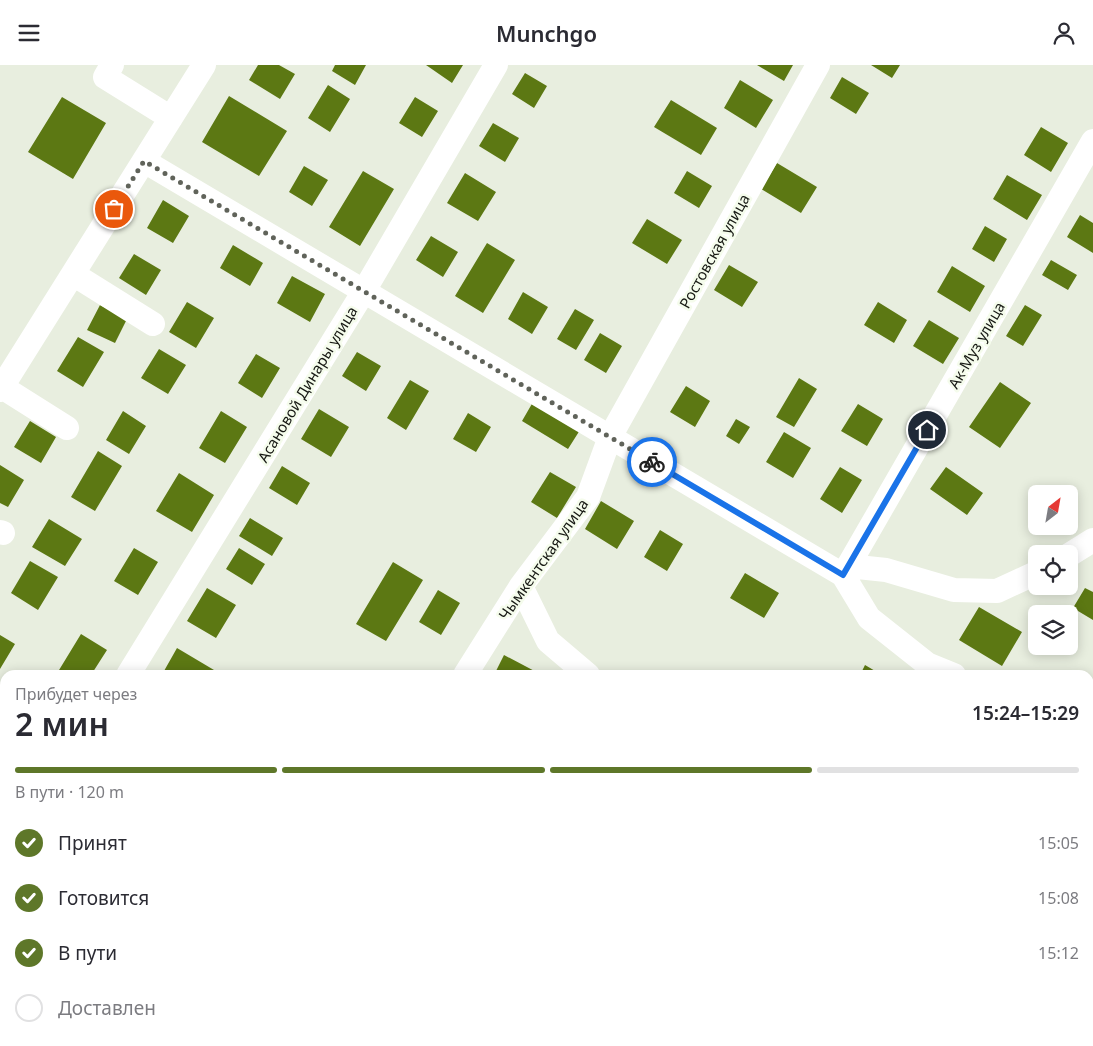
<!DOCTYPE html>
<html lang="ru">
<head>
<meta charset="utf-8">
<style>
  body { margin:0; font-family:"Noto Sans",sans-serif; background:#f2f2f3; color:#2b2b33; height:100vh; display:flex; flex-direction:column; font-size:19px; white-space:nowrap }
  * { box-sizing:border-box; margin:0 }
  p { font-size:16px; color:#7c7c81 }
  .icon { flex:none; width:28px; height:28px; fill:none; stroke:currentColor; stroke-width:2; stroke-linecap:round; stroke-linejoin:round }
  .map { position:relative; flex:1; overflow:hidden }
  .side { position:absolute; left:0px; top:605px; width:1094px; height:376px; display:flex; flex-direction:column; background:#fff; border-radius:15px 15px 0 0; box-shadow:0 2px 12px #0003 }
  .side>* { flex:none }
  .needle { width:32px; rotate:31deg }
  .controls { position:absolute; left:1028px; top:420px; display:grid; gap:10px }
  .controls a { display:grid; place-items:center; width:50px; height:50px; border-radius:8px; background:#fff; box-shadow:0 2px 12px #0003; font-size:25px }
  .pin { position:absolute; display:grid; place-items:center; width:42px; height:42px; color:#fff; margin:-21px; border:2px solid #fff; border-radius:50%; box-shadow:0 1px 5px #0007 }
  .courier { position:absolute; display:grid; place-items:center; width:50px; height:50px; margin:-25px; border:4px solid #1a73e8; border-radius:50%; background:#fff; color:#222; box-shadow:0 1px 6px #0007 }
  .headline em { font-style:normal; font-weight:600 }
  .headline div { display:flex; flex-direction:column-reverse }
  .headline { display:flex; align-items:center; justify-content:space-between; height:85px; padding:0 15px }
  h1 { font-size:32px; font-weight:600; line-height:38px }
  .bar { display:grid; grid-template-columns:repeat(4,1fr); gap:8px 5px; align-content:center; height:60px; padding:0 15px }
  .bar i { height:6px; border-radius:4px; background:#e1e1e2 }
  .bar .current { background:#5e7729 }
  .bar p { grid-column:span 4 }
  ol { padding:0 15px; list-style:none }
  li { display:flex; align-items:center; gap:15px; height:55px }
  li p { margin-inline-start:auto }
  li .icon { padding:5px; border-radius:50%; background:#5e7729; color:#fff; stroke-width:4 }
  li:last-child { color:#7c7c81 }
  li i { width:28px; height:28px; border:2px solid #e1e1e2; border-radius:50% }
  header { display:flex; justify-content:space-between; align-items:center; height:65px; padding:0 15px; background:#fff; font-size:22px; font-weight:600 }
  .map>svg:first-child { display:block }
  .green { fill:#c6e09b }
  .building { fill:#5c7813 }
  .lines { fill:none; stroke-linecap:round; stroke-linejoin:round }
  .minor { stroke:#fff; stroke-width:24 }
  .done { stroke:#60635a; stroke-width:5; stroke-dasharray:0 9 }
  .route { stroke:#1a73e8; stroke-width:6 }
  .labels { text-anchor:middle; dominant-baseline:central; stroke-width:5; stroke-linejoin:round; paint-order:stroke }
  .street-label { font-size:15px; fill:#161813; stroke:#f5fcec }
</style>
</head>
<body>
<header><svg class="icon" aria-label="menu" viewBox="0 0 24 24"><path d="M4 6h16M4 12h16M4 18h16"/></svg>Munchgo<svg class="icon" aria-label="person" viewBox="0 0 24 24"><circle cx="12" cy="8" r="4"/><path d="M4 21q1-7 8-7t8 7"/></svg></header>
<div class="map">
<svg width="1093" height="981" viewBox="0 0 1093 981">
  <rect width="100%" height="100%" fill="#e8eedf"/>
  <!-- green -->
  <path class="green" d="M688,976H726L737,981H699Z"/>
  <!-- building -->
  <path class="building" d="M258,0H279L295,9L280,34L249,15Z
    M335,0H366L355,20L332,6Z
    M426,0H463L452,18Z
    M757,0H793L784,16Z
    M871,0H900L892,13Z
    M525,8L547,21L534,43L512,29Z
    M842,12L869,28L856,49L830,33Z
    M740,15L773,35L756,63L724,43Z
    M328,20L350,34L330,67L308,53Z
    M229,31L287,66L259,111L202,77Z
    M62,32L106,58L73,114L28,87Z
    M415,32L438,46L422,72L399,58Z
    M671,35L717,63L701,90L654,62Z
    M493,58L519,73L505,97L479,81Z
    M1041,62L1068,78L1051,107L1024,90Z
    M777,98L817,122L801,148L761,124Z
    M304,101L328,115L312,141L289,127Z
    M363,106L394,124L360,181L329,162Z
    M687,106L712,121L699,143L674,128Z
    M465,108L496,127L478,156L447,138Z
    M1007,110L1042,130L1027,155L993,134Z
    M163,135L189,151L173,178L147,163Z
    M1080,150L1093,158V188L1067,172Z
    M647,154L682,175L667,199L632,178Z
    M985,161L1007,174L994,197L972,184Z
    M431,171L458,187L443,212L416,195Z
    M487,178L515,195L483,248L455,231Z
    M233,180L263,198L250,221L220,203Z
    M134,189L161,205L146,230L119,213Z
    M1051,195L1077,210L1068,225L1042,210Z
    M729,200L758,217L742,242L714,225Z
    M952,201L985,221L970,247L937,227Z
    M292,211L325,229L310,257L277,238Z
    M523,227L548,242L532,269L508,254Z
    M187,237L214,253L196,283L169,267Z
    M878,237L907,255L894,278L864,260Z
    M100,240L127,254L115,278L87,265Z
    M1025,240L1042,250L1023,281L1006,271Z
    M575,244L594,255L576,285L557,274Z
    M929,255L959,273L943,299L913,281Z
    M600,268L622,281L606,308L584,295Z
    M78,272L104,287L83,322L57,306Z
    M159,284L186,300L168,329L141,313Z
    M357,287L381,301L366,326L342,311Z
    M256,289L280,303L262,333L238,318Z
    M799,313L817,324L794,362L776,352Z
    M410,315L429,326L406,365L387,353Z
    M1000,317L1031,338L1000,383L969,362Z
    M686,321L710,336L695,362L670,347Z
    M533,337L580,365L568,384L522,356Z
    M858,339L883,354L867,381L841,366Z
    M319,344L349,362L331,392L301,374Z
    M123,346L146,361L129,389L106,375Z
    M221,346L247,362L225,398L199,383Z
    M468,348L491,362L476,387L453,374Z
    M736,354L750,362L739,379L726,371Z
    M30,356L56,372L41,398L14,382Z
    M784,367L811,383L793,413L766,397Z
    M98,386L122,401L95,446L71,432Z
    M0,400L24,415L8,442L0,438Z
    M282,401L310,418L297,440L269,423Z
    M840,402L862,415L842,448L820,434Z
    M946,402L983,428L967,450L930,424Z
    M550,407L576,422L557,453L531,437Z
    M179,408L214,430L192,467L156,446Z
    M601,436L634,456L617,484L585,464Z
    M250,453L283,473L272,491L239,471Z
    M49,454L82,474L65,501L32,482Z
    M660,465L683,479L667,506L644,492Z
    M134,483L158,497L138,530L114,516Z
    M239,483L265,499L252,520L226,504Z
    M30,496L58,512L38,545L11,528Z
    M393,497L423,515L386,576L356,559Z
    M745,508L779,528L764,553L730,533Z
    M207,523L236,540L216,573L187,556Z
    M1085,523L1093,527V555L1073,543Z
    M438,525L460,538L441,570L419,557Z
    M979,542L1022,567L1002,601L959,575Z
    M81,569L107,585L91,610H56Z
    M0,570L15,579L0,604Z
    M177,583L214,605L211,610H170L164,606Z
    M504,590L542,610H494Z
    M865,600L882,610H860Z
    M1093,653V686L1089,684V662Z
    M0,730L5,733V754L0,762Z
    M1,840L5,843V881L0,878Z
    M53,976H71L68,981H61Z"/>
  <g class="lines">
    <!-- minor -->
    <path class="minor" d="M112,0L105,12L171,53
      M144,96L843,510L869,553L927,599L954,610
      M73,209L153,259
      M2,322L67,363
      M0,325L204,0
      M0,467L3,468
      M1069,490L1093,475
      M848,501L886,505L954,525L997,526L1036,508
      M843,510L1093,76
      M521,521L548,576L588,610
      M128,610L364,226L496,0
      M465,610L521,521L588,432L610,372L818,0
      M1089,647L1093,649
      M0,797L5,800
      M1089,818L1093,811
      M0,938L5,931
      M115,981L118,976"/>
  </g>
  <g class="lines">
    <!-- done -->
    <path class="done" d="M114,144L144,96L652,397"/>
    <!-- route -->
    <path class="route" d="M652,397L843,510L927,365"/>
  </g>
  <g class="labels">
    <!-- street labels -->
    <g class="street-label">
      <text transform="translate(714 186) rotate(-61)">Ростовская улица</text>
      <text transform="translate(976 280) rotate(-60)">Ак-Муз улица</text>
      <text transform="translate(307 319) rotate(-59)">Асановой Динары улица</text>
      <text transform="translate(543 494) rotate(-55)">Чымкентская улица</text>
    </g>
  </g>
</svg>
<div class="controls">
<a><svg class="needle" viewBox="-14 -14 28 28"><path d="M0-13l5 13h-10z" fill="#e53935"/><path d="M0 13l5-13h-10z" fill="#7c7c81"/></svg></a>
<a><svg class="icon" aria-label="locate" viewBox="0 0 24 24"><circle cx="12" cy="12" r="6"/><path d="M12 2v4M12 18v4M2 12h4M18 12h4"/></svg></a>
<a><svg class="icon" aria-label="layers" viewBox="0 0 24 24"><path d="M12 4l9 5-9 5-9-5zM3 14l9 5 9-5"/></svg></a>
</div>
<div class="pin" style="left:114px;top:144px;background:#ea580c"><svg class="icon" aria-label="bag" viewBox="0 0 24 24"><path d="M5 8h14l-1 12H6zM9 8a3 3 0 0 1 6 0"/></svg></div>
<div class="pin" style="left:927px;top:365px;background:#1f2937"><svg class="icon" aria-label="home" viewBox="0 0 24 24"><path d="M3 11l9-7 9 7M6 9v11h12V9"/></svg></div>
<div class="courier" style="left:652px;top:397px"><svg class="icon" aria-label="bike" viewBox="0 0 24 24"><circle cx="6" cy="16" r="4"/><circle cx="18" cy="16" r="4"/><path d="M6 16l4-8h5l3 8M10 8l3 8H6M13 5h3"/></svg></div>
<section class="side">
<div class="headline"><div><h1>2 мин</h1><p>Прибудет через</p></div><em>15:24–15:29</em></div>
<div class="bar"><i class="current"></i><i class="current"></i><i class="current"></i><i></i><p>В пути · 120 m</p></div>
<ol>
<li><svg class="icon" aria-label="check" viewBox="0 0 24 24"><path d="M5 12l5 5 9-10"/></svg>Принят<p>15:05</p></li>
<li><svg class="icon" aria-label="check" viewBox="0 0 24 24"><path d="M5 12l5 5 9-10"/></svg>Готовится<p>15:08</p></li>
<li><svg class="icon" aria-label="check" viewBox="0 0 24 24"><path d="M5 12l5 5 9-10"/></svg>В пути<p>15:12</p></li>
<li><i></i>Доставлен</li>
</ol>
</section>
</div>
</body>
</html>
